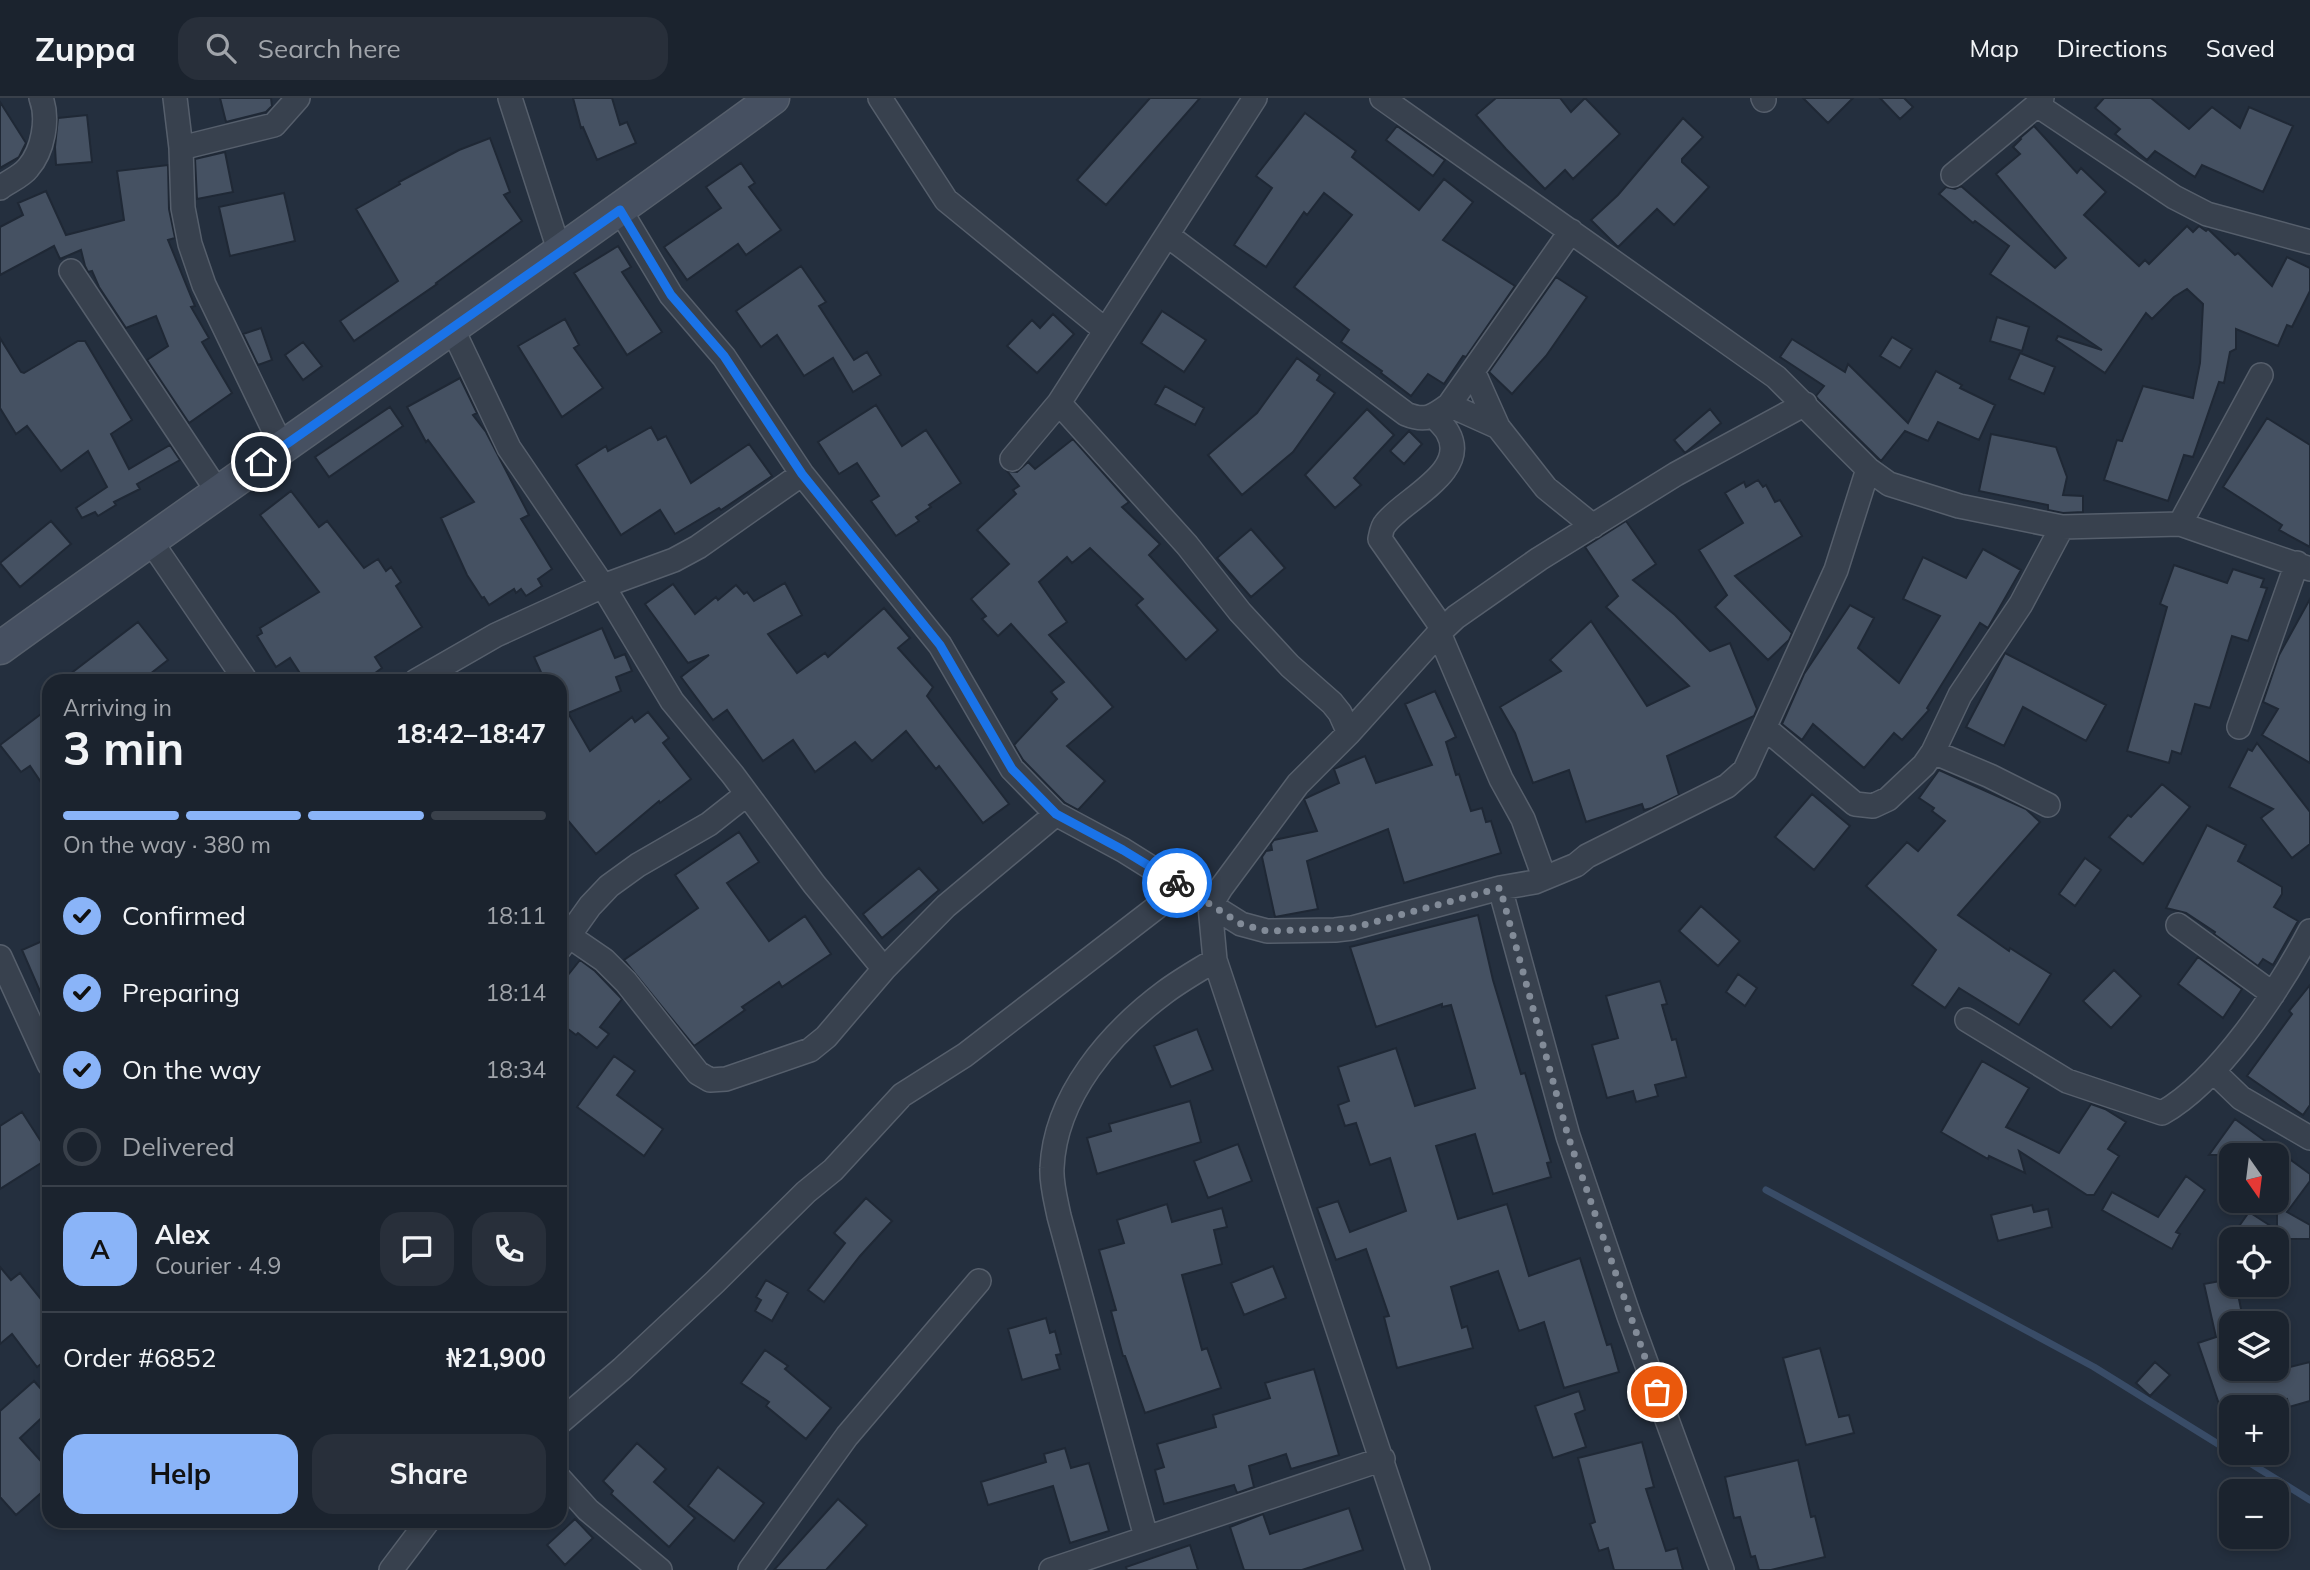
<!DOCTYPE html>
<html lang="en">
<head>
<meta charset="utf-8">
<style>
  body { margin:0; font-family:Mulish,sans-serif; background:#282f3a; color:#f1f3f6; height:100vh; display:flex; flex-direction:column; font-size:26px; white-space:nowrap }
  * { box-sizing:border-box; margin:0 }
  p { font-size:23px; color:#a0a4aa }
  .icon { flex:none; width:38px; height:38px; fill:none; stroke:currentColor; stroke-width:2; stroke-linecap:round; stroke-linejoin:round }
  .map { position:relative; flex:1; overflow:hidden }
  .details { position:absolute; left:42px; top:576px; width:525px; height:854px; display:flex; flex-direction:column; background:#1b232e; border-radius:21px; box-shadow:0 4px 10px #0003,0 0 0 2px #39404a }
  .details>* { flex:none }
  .needle { width:46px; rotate:166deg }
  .fabs { position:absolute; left:2219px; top:1045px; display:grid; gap:14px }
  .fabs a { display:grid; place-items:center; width:70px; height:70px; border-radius:14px; background:#1b232e; box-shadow:0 4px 10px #0003,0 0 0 2px #39404a; font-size:35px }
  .pin { position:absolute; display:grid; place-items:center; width:60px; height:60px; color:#fff; margin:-30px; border:4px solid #fff; border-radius:50%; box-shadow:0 2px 7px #0007 }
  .courier { position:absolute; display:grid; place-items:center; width:70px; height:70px; margin:-35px; border:5px solid #1a73e8; border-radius:50%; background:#fff; color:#222; box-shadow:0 2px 9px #0007 }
  .headline em { font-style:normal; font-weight:700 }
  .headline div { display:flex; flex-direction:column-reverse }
  .headline { display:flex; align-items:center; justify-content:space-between; height:119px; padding:0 21px }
  h1 { font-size:46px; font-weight:700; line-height:52px }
  .bar { display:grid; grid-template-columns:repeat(4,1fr); gap:10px 7px; align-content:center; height:84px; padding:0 21px }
  .bar i { height:9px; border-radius:5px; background:#39404a }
  .bar .on { background:#8ab4f8 }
  .bar p { grid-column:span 4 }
  .line { display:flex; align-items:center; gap:18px; padding:0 21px; border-top:2px solid #39404a }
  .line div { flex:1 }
  .round { display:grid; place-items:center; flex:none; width:74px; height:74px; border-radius:21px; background:#282f3a }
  ol { padding:0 21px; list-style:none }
  li { display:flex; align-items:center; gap:21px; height:77px }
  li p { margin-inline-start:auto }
  li .icon { padding:7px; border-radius:50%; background:#8ab4f8; color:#111; stroke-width:4 }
  li:last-child { color:#a0a4aa }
  li i { width:38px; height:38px; border:4px solid #39404a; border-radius:50% }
  .action { display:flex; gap:14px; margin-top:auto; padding:14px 21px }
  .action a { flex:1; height:80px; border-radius:21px; background:#8ab4f8; color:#111; font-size:28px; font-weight:700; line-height:80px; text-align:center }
  .action a+a { background:#282f3a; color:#f1f3f6 }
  header { display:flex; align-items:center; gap:42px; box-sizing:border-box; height:98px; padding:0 35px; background:#1b232e; border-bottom:2px solid #39404a }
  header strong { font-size:33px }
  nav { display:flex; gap:38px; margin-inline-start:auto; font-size:24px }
  .search { width:490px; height:63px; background:#282f3a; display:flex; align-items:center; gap:18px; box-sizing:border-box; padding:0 24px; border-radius:21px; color:#a0a4aa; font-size:26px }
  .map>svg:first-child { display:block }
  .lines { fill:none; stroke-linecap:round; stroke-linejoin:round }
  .stream { stroke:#394c67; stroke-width:7 }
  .building { fill:#455162; stroke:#1f2835; stroke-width:2 }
  .minor-casing { stroke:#565f6c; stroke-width:26 }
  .secondary-casing { stroke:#565f6c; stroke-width:35 }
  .minor { stroke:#38414e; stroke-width:23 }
  .secondary { stroke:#465061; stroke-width:32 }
  .done { stroke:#828b98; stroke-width:7; stroke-dasharray:0 12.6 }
  .route { stroke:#1a73e8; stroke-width:9 }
</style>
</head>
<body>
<header>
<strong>Zuppa</strong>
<div class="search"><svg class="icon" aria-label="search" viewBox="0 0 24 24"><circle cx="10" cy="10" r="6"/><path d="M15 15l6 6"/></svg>Search here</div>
<nav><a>Map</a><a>Directions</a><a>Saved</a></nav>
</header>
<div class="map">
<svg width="2310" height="1472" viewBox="0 0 2310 1472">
  <rect width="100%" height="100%" fill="#242f3e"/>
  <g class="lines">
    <!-- stream -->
    <path class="stream" d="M1766,1092L2094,1269L2231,1354
      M2232,1354L2310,1402"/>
  </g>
  <!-- building -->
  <path class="building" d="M220,0H271L272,8L266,14L226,24Z
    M573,0H612L620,27L627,24L636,45L597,62L583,29L581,30Z
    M1150,0H1200L1106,107L1077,82Z
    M1496,0H1560L1571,14L1585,0L1620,36L1573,81L1565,72L1545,91L1506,51L1476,17Z
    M1803,0H1853L1828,25Z
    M1880,0H1904L1913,9L1900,21Z
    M2104,0H2151L2189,31L2212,9L2240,30L2249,9L2293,28L2263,94L2202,67L2195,79L2155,53L2147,62L2115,36L2120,31L2095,10Z
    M0,4L26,45L19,59L0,70Z
    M1305,15L1356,53L1352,59L1419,112L1444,81L1473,104L1443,142L1515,188L1466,259L1463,258L1444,286L1428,276L1411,298L1381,275L1382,273L1341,244L1349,232L1294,189L1352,117L1324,95L1307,117L1304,114L1266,169L1234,147L1272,90L1256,78Z
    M87,17L92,64L56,67L55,49L58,20Z
    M1683,20L1703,39L1682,61V64L1709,89L1674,127L1657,111L1618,149L1591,122L1618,97Z
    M1397,28L1445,62L1433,78L1386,42Z
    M2034,28L2077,75L2081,70L2106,94L2084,117L2139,168L2145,162L2149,166L2187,128L2193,134L2199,128L2206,133L2208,131L2235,157L2238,155L2272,188L2287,159L2310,170V193L2292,229L2287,227L2278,248L2236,231V251L2230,254L2224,285L2219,284L2193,359L2184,357L2168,403L2104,382L2117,342L2122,343L2143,288L2193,300L2200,265L2203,206L2187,191L2174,199L2152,221L2146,215L2105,275L2056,242L2058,238L2102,252L1990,176L2009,148L1975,123L1973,125L1939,96L1946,89L1955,91L1961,88L2055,170L2066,160L1996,76L2020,56L2013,49L2021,41L2020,40Z
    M490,40L510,94L504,97L522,123L436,185L437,186L354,243L340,223L398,183L356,111L400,86L399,84L459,52Z
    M225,54L233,94L197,101L195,61Z
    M741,65L755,85L749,89L781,132L746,157L738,146L687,182L664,149L721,110L706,89Z
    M168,67L169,111L175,140L168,142L195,208L191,209L209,240L202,244L232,295L189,325L147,262L168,248L156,218L126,230L99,189L92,173L88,174L85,168L81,152L60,161L54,148L0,177V129L23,117L18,105L46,93L66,137L124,122L117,73Z
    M284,95L295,143L230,158L219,109Z
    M618,148L631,169L622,174L662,234L627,257L574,175Z
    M801,168L826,204L819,208L854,262L867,254L881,277L853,294L833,260L804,278L777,237L761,249L736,213Z
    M1556,179L1587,199L1546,258L1512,296L1489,274Z
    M1162,213L1206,242L1184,274L1141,245Z
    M1053,216L1074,236L1037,275L1007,248L1032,222L1040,230Z
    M1997,219L2029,229L2022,253L1990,243Z
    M565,221L579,247L574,250L603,290L562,319L518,248Z
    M261,230L272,262L258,267L243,236Z
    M1892,239L1912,251L1900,270L1880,258Z
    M0,240L21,274L24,275L78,243H85L132,322L111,336L129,371L170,347L180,362L137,386L140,391L114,404L116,407L98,418L95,414L82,420L76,410L107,389L88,353L61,373L27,328L16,336L0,310Z
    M1792,241L1845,274L1848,266L1908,325L1936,273L1962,287L1960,290L1995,307L1979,342L1938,324L1928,343L1905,333L1881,363L1818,301L1816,298L1824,288L1780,259Z
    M303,244L322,268L303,282L285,257Z
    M2020,255L2055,269L2044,296L2009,281Z
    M1297,260L1320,277L1317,282L1335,295L1293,354L1242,397L1208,357L1257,315Z
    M460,280L477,315L473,317L486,334L529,417L521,421L552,471L538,481L542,488L526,498L521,491L516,495L514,491L489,507L484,499L482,500L467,477L441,420L474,404L428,342L426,344L407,309Z
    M1165,288L1204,310L1195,327L1155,306Z
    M876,307L902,348L926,332L961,385L929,407L931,409L916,419L919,423L896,438L871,403L879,398L857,365L839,376L818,344Z
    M390,309L403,328L329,379L315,359Z
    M1367,311L1394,337L1354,380L1361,387L1335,410L1305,377Z
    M1710,311L1721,325L1685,355L1674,342Z
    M2267,320L2310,347V449L2279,432L2282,427L2223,389Z
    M651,329L658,342L666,338L691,385L749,346L772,378L721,412L719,410L675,436L660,412L621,437L576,367L606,348L608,353Z
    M1409,333L1422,346L1404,366L1390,353Z
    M1991,336L2056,349L2067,379L2063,397L2083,398V414L2063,415L2048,412V407L1979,393Z
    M1073,341L1129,404L1122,409L1160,446L1149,457L1218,532L1186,562L1136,507L1143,501L1090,450L1072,465L1067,459L1039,484L1067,524L1049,537L1113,609L1067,648L1105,683L1078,712L1065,705L1023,662L1014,647L1057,601L1051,594L1064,584L1011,526L998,538L982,521L986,518L971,501L1009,466L977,432L1016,396L1013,392L1019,388L1007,373L1017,374L1028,364L1035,371Z
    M1758,382L1763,389L1766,387L1775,404L1780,402L1802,438L1735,478L1792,535L1789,542L1768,562L1715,509L1727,497L1699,452L1743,425L1725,395L1744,384L1746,389Z
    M291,393L319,429L327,423L364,470L378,461L386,473L391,469L401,484L396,488L422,529L375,559L382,570L364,583H305L290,560L276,569L257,538L262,535L260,530L319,494L260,417Z
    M51,423L71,446L20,489L0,465Z
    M1626,423L1656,466L1633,482L1675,517L1710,553L1730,545L1757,611L1754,618L1667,658L1679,697L1652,710L1644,712L1642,706L1586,724L1569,672L1533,685L1515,635L1500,609L1561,573L1550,562L1591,523L1647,608L1689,588L1606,509L1618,498L1585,449Z
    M1251,431L1285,470L1251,499L1217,460Z
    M1983,451L2021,472L1988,530L1980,525L1927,610L1929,612L1902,642L1894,635L1864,670L1813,626L1802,642L1782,626L1804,576L1850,507L1874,520L1858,550L1899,585L1940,518L1903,501L1923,459L1966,480Z
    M2174,467L2227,485L2233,471L2264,481L2261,489L2267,490L2248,543L2232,538L2210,610L2195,606L2181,656L2172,653L2169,665L2127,653L2167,509L2160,506Z
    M785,485L802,517L768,536L797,575L825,555L828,559L884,510L910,540L898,550L933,589L927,598L1009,706L983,725L939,668L936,671L906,633L872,663L855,644L815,674L793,642L763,663L727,612L713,622L681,579L709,557L688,565L645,506L673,486L695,516L716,499L718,502L736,487L744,496L747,494L754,503Z
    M2310,501V665L2262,637L2278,611L2263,604L2279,557Z
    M138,524L168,562L141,583H61Z
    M602,530L615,560L625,556L632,573L616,579L621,593L568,615L590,653L632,619L635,624L648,614L669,640L663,645L691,681L660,705L659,703L596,756L560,713V583H545L534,559Z
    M2005,555L2106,607L2086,643L2023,609L2004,648L1966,629Z
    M1435,593L1456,639L1446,644L1456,677L1459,676L1471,713L1482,710L1486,724L1491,723L1501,755L1404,785L1388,731L1307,763L1318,811L1275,819L1262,759L1266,753L1272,752L1271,746L1274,742L1317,733L1304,701L1339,685L1334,671L1365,658L1376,685L1432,667L1405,606Z
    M49,610V696L30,668L21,674L0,647Z
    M2257,645L2310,714V746L2292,760L2261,720L2273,711L2229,689L2248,651L2252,653Z
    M1939,672L2026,711L2040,724L1958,817L2009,853L2010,850L2051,876L2019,927L1959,890L1945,910L1912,887L1936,852L1866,788L1907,744L1918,753L1945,723L1932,713L1934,710L1919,700Z
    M2162,686L2190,709L2143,766L2109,739L2128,717L2131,719Z
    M1812,696L1850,728L1814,772L1775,739Z
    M2207,727L2246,747L2238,763L2282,789V796L2274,809L2298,823L2273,867L2263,861L2258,868L2214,836L2215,834L2186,815L2166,810Z
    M739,734L759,764L727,785L769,843L805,818L831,856L782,889L779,884L742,909L745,912L694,948L624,862L698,810L675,777Z
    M2085,760L2101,772L2075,808L2059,796Z
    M919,770L939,792L882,840L863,816Z
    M1701,808L1740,843L1718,868L1679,833Z
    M1478,817L1493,882L1521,976L1525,975L1551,1064L1547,1065L1551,1079L1493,1096L1475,1036L1436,1048L1458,1121L1507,1106L1529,1178L1580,1160L1607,1247L1611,1246L1619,1274L1564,1290L1544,1224L1519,1233L1498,1173L1451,1189L1462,1230L1467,1228L1473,1250L1397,1270L1384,1219L1389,1218L1366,1151L1336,1162L1317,1110L1338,1103L1350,1134L1406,1113L1390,1060L1370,1067L1356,1025L1345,1028L1338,1007L1349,1003L1338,969L1396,950L1415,1008L1475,990L1451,907L1442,909V906L1376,929L1350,849Z
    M49,840V914L22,852Z
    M2198,859L2242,891L2223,920L2178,886Z
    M580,862L595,873L622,901L600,929L609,936L597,950L578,935L576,937L560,925V887Z
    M2114,872L2141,898L2111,930L2083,903Z
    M1738,876L1757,890L1745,908L1726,894Z
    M1660,883L1667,906L1662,907L1672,942L1676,941L1686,979L1655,987L1658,998L1636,1004L1633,993L1607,1000L1592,947L1618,940L1606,898Z
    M2310,887V1007L2303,1017L2247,978L2292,916L2289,913Z
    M1197,931L1213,972L1171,989L1154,948Z
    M614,958L635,973L617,997L663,1031L644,1058L577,1009Z
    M1982,963L2029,990L2006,1029L2059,1055L2091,1006L2105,1011L2126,1024L2108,1051L2119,1058L2094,1097H2087L2019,1053L2025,1075L1989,1058L1988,1061L1941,1034Z
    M1190,1003L1201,1044L1097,1076L1087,1040L1111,1033L1109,1026Z
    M22,1014L49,1056V1060L0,1091V1028Z
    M2235,1021L2310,1076V1083L2287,1114L2310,1127V1141H2230L2249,1114L2277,1132V1057H2209Z
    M1238,1046L1252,1083L1208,1100L1194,1063Z
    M2186,1078L2205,1092L2176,1134L2180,1136L2172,1151L2102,1112L2112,1094L2158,1119Z
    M866,1100L892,1123L860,1158L824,1204L808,1192L845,1145L834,1135Z
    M1167,1106L1172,1124L1222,1110L1227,1129L1214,1132L1222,1166L1182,1177L1202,1252L1207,1250L1221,1290L1145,1315L1125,1258H1123L1111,1213L1116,1212L1099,1152L1124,1145L1117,1122Z
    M2032,1107L2034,1114L2048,1111L2052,1129L1998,1143L1991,1117Z
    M1273,1168L1286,1200L1244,1217L1231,1185Z
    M0,1169L11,1182L20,1175L49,1211V1260L37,1269L12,1236L0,1246Z
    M2231,1181V1186H2236L2242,1216L2231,1218V1270H2252L2254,1278L2310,1264V1303L2289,1309L2287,1301L2264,1309H2220L2198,1245L2216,1239L2204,1186Z
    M766,1182L788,1195L772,1223L755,1213L761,1202L756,1199Z
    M1046,1220L1050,1235L1055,1233L1061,1256L1056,1257L1060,1271L1022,1282L1008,1231Z
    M1820,1250L1839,1319L1849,1317L1854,1335L1806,1347L1783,1260Z
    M765,1252L788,1268L785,1271L831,1310L806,1341L766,1308L769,1304L741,1285Z
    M2155,1264L2170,1277L2150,1298L2136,1285Z
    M1314,1271L1339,1357L1291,1371L1286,1356L1249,1368L1254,1389L1237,1395L1234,1387L1164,1406L1155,1372L1164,1369L1157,1346L1216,1329L1213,1317L1270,1300L1265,1285Z
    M34,1283L49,1300V1313L20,1340L49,1372V1388L16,1417L0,1399V1313Z
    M1579,1293L1585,1312L1575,1316L1586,1349L1553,1360L1535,1308Z
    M1642,1344L1654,1389L1646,1391L1666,1453L1677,1450L1683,1472H1614L1608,1450L1599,1453L1590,1426L1595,1424L1578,1360Z
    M637,1345L666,1371L654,1384L695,1420L669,1449L611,1396L613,1393L603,1383Z
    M1065,1350L1071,1370L1089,1365L1109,1433L1070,1445L1053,1388L988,1407L981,1384L1046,1364L1044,1356Z
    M1798,1362L1811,1419L1815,1418L1825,1459L1771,1472H1759L1755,1458L1751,1459L1740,1419L1734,1420L1725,1379Z
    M718,1369L764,1405L734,1443L688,1408Z
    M838,1401L867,1427L826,1472H774Z
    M1349,1410L1363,1452L1302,1472H1244L1230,1429L1263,1416L1270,1436Z
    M575,1421L593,1440L565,1467L547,1447Z
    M1190,1447L1198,1472H1127L1126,1469Z"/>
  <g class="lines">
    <!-- minor casing -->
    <g class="minor-casing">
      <path id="minor" d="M175,0L181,50L183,110L190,146L204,187L282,349
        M510,0L560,155
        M880,0L946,102L1105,232
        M1382,0L1776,279L1868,371L1889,386L1959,408L2062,429L2180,426L2310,471
        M1763,0L1764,2
        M2037,7L2174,99L2207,116L2310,144
        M181,50L274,27L298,0
        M1953,77L2037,7L2042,0
        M0,90C8,84 22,78 28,70C43,53 49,21 41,0
        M620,112L671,197L724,259L802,376L940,547L1012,671L1056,716L1123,752L1241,826L1267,833L1335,832L1352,830L1500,790L1535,784L1576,767L1587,758L1727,688L1745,672L1836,472L1868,371
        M1167,137L1406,316C1425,324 1433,319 1449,307L1571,133
        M71,173L218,394
        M452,230L509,350L603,488L672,603L733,677L814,786L884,871
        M1473,273L1498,329L1546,390L1593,428
        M1059,305L1187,447L1240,514L1290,568L1332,605L1340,615L1349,635
        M1449,307L1498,329
        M1434,318C1439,324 1445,329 1448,335C1470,374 1402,402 1385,426C1382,429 1381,436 1380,441L1443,531
        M1012,361L1059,305L1255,0
        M2180,426L2261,277
        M150,442L246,583
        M1439,535L1501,681L1523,721L1544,779
        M416,583L496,537L603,488L674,462L698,449L802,376
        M2239,629L2297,465
        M1765,630L1855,706L1873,708L1888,701L1924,667L1933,654L1960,597L2021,506L2062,429
        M1933,654L1990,678L2048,707
        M1500,790L1568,1038L1629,1218L1722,1472
        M2178,827L2273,896
        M569,838L604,862L626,884L698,975L710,982L726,981L810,952L826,939L884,871L946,808L1056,716
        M560,850L590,808L609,788L638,767L709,726L747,696
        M0,859L49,966
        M1967,922L2067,983L2162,1015C2219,983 2279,892 2310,833
        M2213,973L2241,1000L2310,1040
        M560,1324L622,1271L715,1184L806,1094L833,1072L902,997L965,957L1183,789
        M560,1381L588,1412L660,1472
        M1146,1439L1059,1118C1056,1103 1051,1085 1052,1070C1055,998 1110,935 1165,894C1181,882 1199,872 1215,862
        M391,1472L428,1423
        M750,1472L847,1338L979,1183
        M1051,1472L1383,1361
        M1418,1472L1215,862L1210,808L1221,790L1298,686L1349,635L1439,535L1456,519L1539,461L1676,376L1805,306"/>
    </g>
    <!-- secondary casing -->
    <g class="secondary-casing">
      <path id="secondary" d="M0,550C256,365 518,187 773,0"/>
    </g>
    <!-- minor -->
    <use href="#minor" class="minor"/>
    <!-- secondary -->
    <use href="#secondary" class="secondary"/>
  </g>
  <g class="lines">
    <!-- done -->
    <path class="done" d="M1177,785L1241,826L1267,833L1352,830L1500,790L1568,1038L1657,1294"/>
    <!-- route -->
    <path class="route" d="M261,364L620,112L671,197L724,258L802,376L940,547L1012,671L1056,716L1123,752L1177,785"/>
  </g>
</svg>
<div class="fabs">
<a><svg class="needle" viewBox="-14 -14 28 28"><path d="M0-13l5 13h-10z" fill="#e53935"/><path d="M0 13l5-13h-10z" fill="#a0a4aa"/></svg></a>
<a><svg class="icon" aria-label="locate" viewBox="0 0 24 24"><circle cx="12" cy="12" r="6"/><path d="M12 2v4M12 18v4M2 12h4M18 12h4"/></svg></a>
<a><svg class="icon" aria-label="layers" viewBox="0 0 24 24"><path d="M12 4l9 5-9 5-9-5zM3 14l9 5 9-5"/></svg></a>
<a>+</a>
<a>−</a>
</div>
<div class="pin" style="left:1657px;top:1294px;background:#ea580c"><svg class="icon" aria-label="bag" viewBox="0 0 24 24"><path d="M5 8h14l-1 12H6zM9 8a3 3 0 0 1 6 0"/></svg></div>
<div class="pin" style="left:261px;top:364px;background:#1f2937"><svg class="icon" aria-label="home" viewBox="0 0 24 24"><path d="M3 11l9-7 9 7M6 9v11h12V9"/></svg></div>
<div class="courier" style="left:1177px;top:785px"><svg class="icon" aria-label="bike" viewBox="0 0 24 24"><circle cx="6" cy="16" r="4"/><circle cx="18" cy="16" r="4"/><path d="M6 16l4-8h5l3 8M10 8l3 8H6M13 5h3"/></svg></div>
<section class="details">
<div class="headline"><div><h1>3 min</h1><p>Arriving in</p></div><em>18:42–18:47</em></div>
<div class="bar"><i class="on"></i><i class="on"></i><i class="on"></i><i></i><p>On the way · 380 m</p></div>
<ol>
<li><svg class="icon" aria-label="check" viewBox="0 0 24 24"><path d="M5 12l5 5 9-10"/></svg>Confirmed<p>18:11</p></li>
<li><svg class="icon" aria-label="check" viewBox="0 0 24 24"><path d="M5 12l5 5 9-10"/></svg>Preparing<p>18:14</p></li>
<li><svg class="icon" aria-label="check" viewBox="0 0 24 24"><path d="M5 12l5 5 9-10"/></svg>On the way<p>18:34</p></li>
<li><i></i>Delivered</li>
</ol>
<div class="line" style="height:126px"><b class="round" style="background:#8ab4f8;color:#111">A</b><div><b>Alex</b><p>Courier · 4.9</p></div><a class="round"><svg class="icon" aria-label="chat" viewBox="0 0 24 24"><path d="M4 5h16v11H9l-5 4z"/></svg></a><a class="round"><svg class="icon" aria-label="phone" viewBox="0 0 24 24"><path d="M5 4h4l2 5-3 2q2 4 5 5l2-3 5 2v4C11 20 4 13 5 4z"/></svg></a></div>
<div class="line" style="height:91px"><div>Order #6852</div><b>₦21,900</b></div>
<div class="action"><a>Help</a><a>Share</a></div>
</section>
</div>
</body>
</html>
